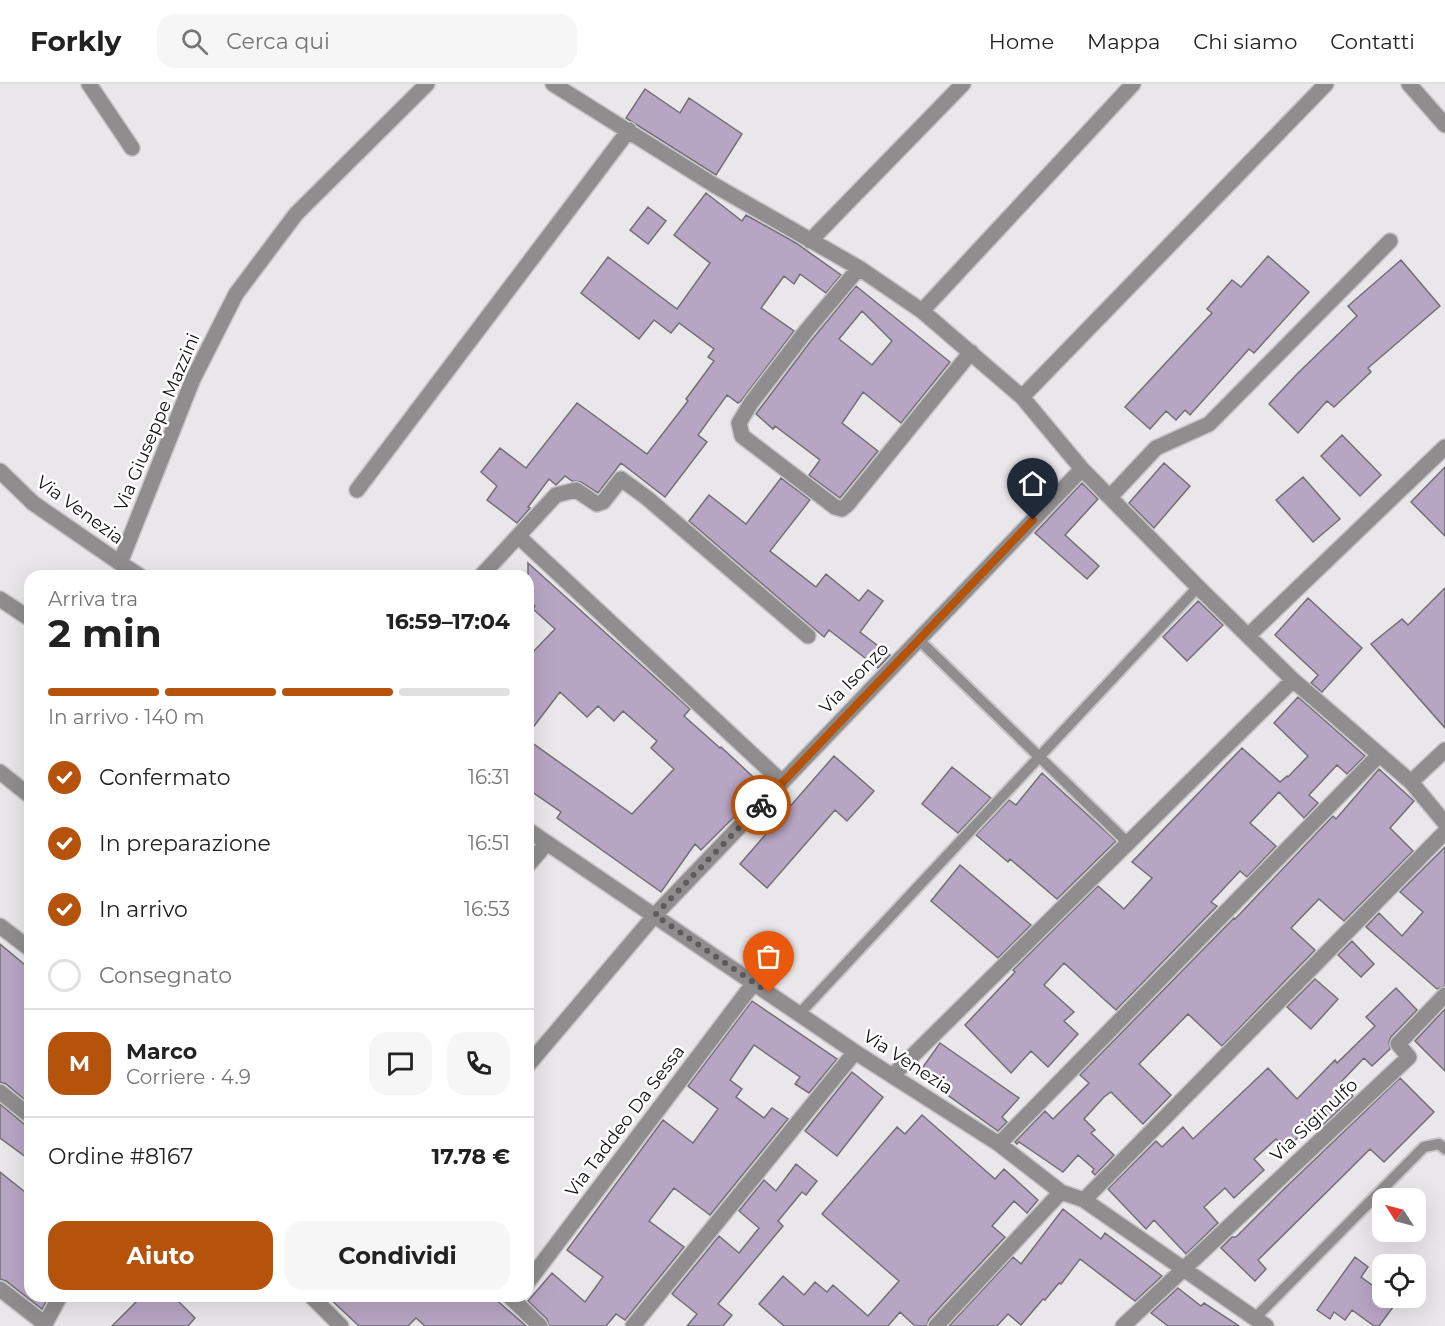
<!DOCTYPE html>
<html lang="it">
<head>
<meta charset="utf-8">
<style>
  body { margin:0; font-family:Montserrat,sans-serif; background:#f6f6f6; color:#222; height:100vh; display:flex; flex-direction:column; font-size:22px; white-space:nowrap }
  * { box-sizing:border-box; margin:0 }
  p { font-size:20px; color:#767676 }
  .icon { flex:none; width:33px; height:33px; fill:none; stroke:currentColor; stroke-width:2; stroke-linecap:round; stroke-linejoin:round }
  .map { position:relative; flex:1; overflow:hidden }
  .details { position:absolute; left:24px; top:486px; width:510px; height:732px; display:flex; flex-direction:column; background:#fff; border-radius:18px; box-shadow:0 6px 24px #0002 }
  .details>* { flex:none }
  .needle { width:39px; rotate:306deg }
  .controls { position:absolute; left:1372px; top:1104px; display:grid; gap:12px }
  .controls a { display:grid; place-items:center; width:54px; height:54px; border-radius:12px; background:#fff; box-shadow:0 6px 24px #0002; font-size:30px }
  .pin { position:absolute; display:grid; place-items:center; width:51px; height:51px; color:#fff; margin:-62px -26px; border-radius:50% 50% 50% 0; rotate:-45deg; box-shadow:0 0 6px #0007 }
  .pin .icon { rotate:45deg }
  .courier { position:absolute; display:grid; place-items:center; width:60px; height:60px; margin:-30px; border:4px solid #b45309; border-radius:50%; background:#fff; color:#222; box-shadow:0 2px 8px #0007 }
  .summary em { font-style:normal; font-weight:700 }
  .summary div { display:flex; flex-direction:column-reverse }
  .summary { display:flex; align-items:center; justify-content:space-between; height:102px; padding:0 24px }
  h1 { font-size:39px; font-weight:700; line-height:45px }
  .bar { display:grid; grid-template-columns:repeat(4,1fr); gap:9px 6px; align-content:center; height:72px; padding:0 24px }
  .bar i { height:8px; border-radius:4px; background:#e0e0e0 }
  .bar .on { background:#b45309 }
  .bar p { grid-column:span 4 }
  .line { display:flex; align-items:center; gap:15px; padding:0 24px; border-top:2px solid #e0e0e0 }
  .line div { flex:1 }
  .round { display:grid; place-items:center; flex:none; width:63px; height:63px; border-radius:18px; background:#f6f6f6 }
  ol { padding:0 24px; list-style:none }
  li { display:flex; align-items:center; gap:18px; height:66px }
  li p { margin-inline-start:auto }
  li .icon { padding:6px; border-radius:50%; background:#b45309; color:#fff; stroke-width:4 }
  li:last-child { color:#767676 }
  li i { width:33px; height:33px; border:3px solid #e0e0e0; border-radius:50% }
  .cta { display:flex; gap:12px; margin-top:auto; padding:12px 24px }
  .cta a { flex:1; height:69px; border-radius:18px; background:#b45309; color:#fff; font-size:24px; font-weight:700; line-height:69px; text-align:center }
  .cta a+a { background:#f6f6f6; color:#222 }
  header { display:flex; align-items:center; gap:36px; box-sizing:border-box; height:84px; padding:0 30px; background:#fff; border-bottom:2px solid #e0e0e0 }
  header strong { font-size:28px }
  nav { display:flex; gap:33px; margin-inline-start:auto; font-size:21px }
  .search { width:420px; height:54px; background:#f6f6f6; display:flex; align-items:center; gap:15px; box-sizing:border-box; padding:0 21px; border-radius:18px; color:#767676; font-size:22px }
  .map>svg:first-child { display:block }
  .building { fill:#b7a5c4; stroke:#727073; stroke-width:1.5; fill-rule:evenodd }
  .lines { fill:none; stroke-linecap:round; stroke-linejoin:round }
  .service-casing { stroke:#c7c5c8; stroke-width:14 }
  .minor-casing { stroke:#c7c5c8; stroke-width:18 }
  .tertiary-casing { stroke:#c7c5c8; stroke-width:18 }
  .service { stroke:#8f8d8e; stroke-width:10 }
  .minor { stroke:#8f8d8e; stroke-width:15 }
  .tertiary { stroke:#8f8d8e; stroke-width:15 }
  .done { stroke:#5d5b5d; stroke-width:6; stroke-dasharray:0 10.8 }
  .route { stroke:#b45309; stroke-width:8 }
  .labels { text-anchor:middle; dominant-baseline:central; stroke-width:5; stroke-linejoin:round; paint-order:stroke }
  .street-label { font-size:18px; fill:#111011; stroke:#fff }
</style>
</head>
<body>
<header>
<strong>Forkly</strong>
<div class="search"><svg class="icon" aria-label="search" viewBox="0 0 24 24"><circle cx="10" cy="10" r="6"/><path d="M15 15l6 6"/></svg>Cerca qui</div>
<nav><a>Home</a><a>Mappa</a><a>Chi siamo</a><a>Contatti</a></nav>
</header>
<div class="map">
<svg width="1445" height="1242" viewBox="0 0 1445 1242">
  <rect width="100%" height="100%" fill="#eae7eb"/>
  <!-- building -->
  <path class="building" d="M645,5L680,29L689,14L742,50L716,91L626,34Z
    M706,109L742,137L746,131L796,159L841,191L826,209L800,190L794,200L784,192L761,224L794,247L741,317L738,319L727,311L698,351L707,358L665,413L621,379L598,409L581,398L572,397L565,392L556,401L549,395L528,423L530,424L517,439L487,416L497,402L481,388L500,364L526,384L577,319L647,370L688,317L686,315L714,277L708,273L714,265L679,239L671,249L654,236L639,255L581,209L608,173L677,225L710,179L674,151Z
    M648,123L666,137L648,160L630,146Z
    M1268,172L1309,208L1254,269L1249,265L1190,331L1185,326L1176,336L1166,327L1150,345L1125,323L1212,229L1207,225L1232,196L1241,203Z
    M1401,176L1440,222L1368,284L1371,288L1334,323L1327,317L1298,349L1269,320L1298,289L1357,232L1348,222Z
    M856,202L950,278L901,339L863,308L842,339L878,367L840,414L809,391L820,376L775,342L773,345L756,330L810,258ZM862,227L892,257L872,281L839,255Z
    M1342,351L1381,391L1360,412L1321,372Z
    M1164,379L1190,402L1154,444L1129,419Z
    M1445,383V452L1411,418Z
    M1303,393L1340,435L1313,458L1276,416Z
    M781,394L810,416L770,467L816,503L826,490L859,517L868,506L883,517L860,548L890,571L878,584L829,546L824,553L689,437L709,411L746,440Z
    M1082,399L1098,415L1065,451L1099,482L1087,495L1035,449Z
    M528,479L690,625L684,632L720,664L721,663L764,703L701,766L695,760L661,808L557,734L561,728L528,705V656L632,730L674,685L651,664L657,657L623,627L614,637L598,622L587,633L560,608L528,650V573L555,545L533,525L535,522L528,515Z
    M1445,504V644L1371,560L1402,535L1408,541Z
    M1308,514L1362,564L1322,608L1311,599L1318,591L1275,551Z
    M1198,517L1223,541L1187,577L1163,553Z
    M1298,613L1365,672L1347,690L1337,681L1309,711L1318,719L1304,734L1279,708L1250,739L1276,762L1247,793L1240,787L1211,818L1217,822L1116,926L1064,879L1044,901L1074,928L1064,937L1078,950L1048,983L1031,967L1011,989L965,941L1015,888L1013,886L1098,802L1124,825L1152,794L1132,778L1242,664L1280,698L1287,692L1288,693L1308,672L1274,639Z
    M834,672L874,707L847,737L835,726L767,804L740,780Z
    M952,683L991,714L958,749L922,720Z
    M1379,685L1414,717L1390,744L1413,767L1344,837L1319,815L1291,844L1315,866L1222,962L1188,930L1139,980L1171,1011L1143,1040L1111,1008L1104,1013L1084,1035L1095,1046L1091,1049L1114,1071L1095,1091L1092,1088L1094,1085L1078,1071L1063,1088L1019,1058L1017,1060L1015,1058L1045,1027L1053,1035L1089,999L1080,991L1234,834L1235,835L1333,732L1336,735Z
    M1042,689L1116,757L1057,815L1010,775L1008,778L976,751L1009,716L1016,721Z
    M1445,763V902L1437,905L1366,843L1379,829L1402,852L1423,828L1400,808Z
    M960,781L1031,841L998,874L931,817Z
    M1352,857L1374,880L1361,893L1338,871Z
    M0,860L30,885V1020L6,1000L0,998Z
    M1315,895L1338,915L1311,945L1287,923Z
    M1396,904L1417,926L1391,953L1389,958L1390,965L1372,982L1364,974L1340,999L1353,1012L1323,1041L1317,1035L1286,1065L1276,1055L1254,1075L1264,1086L1234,1114L1225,1104L1204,1123L1218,1139L1186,1170L1154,1136L1146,1145L1108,1105L1156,1057L1162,1063L1183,1043L1193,1055L1268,984L1297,1015L1335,976L1337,979L1375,942L1366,933Z
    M752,917L837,975L809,1009L795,1000L800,993L754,961L730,996L742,1005L736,1013L764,1034L772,1024L788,1035L710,1131L674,1104L649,1137L684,1163L625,1236L616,1230L606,1242H549L547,1235L528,1217L552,1189L585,1218L603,1193L567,1166L663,1036L693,1059L718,1025L688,1002Z
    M1445,925V987L1415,957Z
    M940,959L1019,1014L1002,1033L1007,1038L998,1047L918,990Z
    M852,988L883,1013L837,1072L805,1047Z
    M1400,994L1434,1028L1384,1078L1370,1065L1351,1084L1258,1176L1266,1185L1255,1197L1221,1164L1232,1153H1236L1285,1104Z
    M0,1020L24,1040L30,1042V1076L0,1054Z
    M922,1031L995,1095L1004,1085L1038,1116L1027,1129L1014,1117L992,1142L1005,1153L929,1235L927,1242H915L900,1228L888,1242H784L759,1220L783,1192L804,1211L815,1198L827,1208L833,1201L868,1232L899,1197L822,1130L897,1043L905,1050Z
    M796,1080L817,1097L806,1111L802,1108L778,1137L783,1142L718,1220L732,1231L723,1242H687L697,1230L672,1210L719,1152L739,1169L759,1144L739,1127L764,1096L776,1107Z
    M0,1088L30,1112V1212H49L42,1225L6,1197L0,1195Z
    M1063,1125L1101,1155L1105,1149L1162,1192L1135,1217L1080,1175L1061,1200L1059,1199L1045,1216L1043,1215L1021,1241L1008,1230L997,1242H949L1013,1173L1021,1180Z
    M1355,1173L1368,1183L1361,1193L1383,1209V1214H1390L1396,1219L1379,1242H1374L1352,1226L1345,1236L1334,1228L1330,1235L1317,1226Z
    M1178,1204L1201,1222L1204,1219L1239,1242H1168L1151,1229Z
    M142,1212H173L195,1234L188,1242H112Z
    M327,1212H492L526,1242H425L416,1234L408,1242H359Z"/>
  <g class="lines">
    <!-- service casing -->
    <g class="service-casing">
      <path id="service" d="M918,555L1128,759
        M800,929L1198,503
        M1254,1235L1424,1063L1439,1060L1445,1065"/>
    </g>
    <!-- minor casing -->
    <g class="minor-casing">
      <path id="minor" d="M89,0L132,64
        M553,0L714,101L859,184L922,227L1022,313L1082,385L1198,503L1293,596L1411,698L1445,739
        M1409,0L1445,41
        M810,157L963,0
        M859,184L806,247L751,319L739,339L742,352L835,423L842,425L847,421L971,268
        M922,227L1133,0
        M1022,313L1326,0
        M357,406L629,46
        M1110,413L1156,364L1209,340L1390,157
        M518,452L782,698
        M140,492L120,479L193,295L236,210L296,130L427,0
        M481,492L556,411L576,406L597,420L603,418L621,395L647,414L808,552
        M0,515L30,535
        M1249,551L1445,363
        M0,688L30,712
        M1411,698L1445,666
        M528,746L855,968L999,1060L1061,1108L1084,1116L1266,1242
        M528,781L547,759
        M0,842L30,865
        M528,981L655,831L1082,385
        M893,991L1293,596
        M0,1008L30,1032
        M999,1060L1379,671
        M1084,1116L1445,748
        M528,1198L753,900
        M0,1205L45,1240
        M311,1212L341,1242
        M509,1212L540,1242
        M44,1242L60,1212
        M633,1242L855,968
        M936,1242L1061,1108
        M1123,1242L1409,973L1398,960L1445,911"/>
    </g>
    <!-- tertiary casing -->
    <g class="tertiary-casing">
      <path id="tertiary" d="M0,387L33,419L120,479"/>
    </g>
    <!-- service -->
    <use href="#service" class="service"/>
    <!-- minor -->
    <use href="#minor" class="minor"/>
    <!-- tertiary -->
    <use href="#tertiary" class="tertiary"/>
  </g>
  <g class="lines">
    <!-- done -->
    <path class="done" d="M761,721L655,831L769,909"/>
    <!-- route -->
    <path class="route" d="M761,721L1033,436"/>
  </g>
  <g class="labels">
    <!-- street labels -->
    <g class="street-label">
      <text transform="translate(157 338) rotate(-67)">Via Giuseppe Mazzini</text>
      <text transform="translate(80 426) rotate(36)">Via Venezia</text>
      <text transform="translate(854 594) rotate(-46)">Via Isonzo</text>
      <text transform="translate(908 978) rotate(33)">Via Venezia</text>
      <text transform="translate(1314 1036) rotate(-43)">Via Siginulfo</text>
      <text transform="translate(625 1037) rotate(-53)">Via Taddeo Da Sessa</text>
    </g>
  </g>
</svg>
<div class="controls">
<a><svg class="needle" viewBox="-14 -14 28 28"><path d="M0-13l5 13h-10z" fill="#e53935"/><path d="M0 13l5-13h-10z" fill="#767676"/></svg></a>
<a><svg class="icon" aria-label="locate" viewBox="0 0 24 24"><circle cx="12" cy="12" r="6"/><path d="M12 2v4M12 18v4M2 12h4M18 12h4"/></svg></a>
</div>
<div class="pin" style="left:769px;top:909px;background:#ea580c"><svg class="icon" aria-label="bag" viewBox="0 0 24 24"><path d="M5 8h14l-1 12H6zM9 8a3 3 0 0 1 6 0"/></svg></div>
<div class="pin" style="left:1033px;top:436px;background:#1f2937"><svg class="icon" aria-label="home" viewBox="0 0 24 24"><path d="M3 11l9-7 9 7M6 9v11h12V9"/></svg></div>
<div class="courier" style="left:761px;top:721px"><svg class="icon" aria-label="bike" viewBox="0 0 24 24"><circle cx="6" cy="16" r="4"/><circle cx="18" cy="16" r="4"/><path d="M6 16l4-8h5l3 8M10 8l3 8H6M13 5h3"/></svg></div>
<section class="details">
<div class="summary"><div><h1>2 min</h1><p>Arriva tra</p></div><em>16:59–17:04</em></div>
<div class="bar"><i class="on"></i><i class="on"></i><i class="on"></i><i></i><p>In arrivo · 140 m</p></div>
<ol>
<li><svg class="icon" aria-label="check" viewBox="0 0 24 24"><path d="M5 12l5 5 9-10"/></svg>Confermato<p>16:31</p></li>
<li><svg class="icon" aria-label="check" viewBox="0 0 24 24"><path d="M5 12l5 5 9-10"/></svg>In preparazione<p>16:51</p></li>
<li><svg class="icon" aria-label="check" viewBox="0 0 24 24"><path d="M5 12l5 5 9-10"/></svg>In arrivo<p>16:53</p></li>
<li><i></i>Consegnato</li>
</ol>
<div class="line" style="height:108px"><b class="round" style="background:#b45309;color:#fff">M</b><div><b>Marco</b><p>Corriere · 4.9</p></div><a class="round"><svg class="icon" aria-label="chat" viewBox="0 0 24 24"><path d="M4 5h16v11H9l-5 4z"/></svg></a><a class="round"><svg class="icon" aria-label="phone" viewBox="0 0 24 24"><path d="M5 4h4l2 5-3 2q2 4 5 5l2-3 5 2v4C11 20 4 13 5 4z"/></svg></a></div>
<div class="line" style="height:78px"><div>Ordine #8167</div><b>17.78 €</b></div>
<div class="cta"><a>Aiuto</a><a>Condividi</a></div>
</section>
</div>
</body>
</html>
